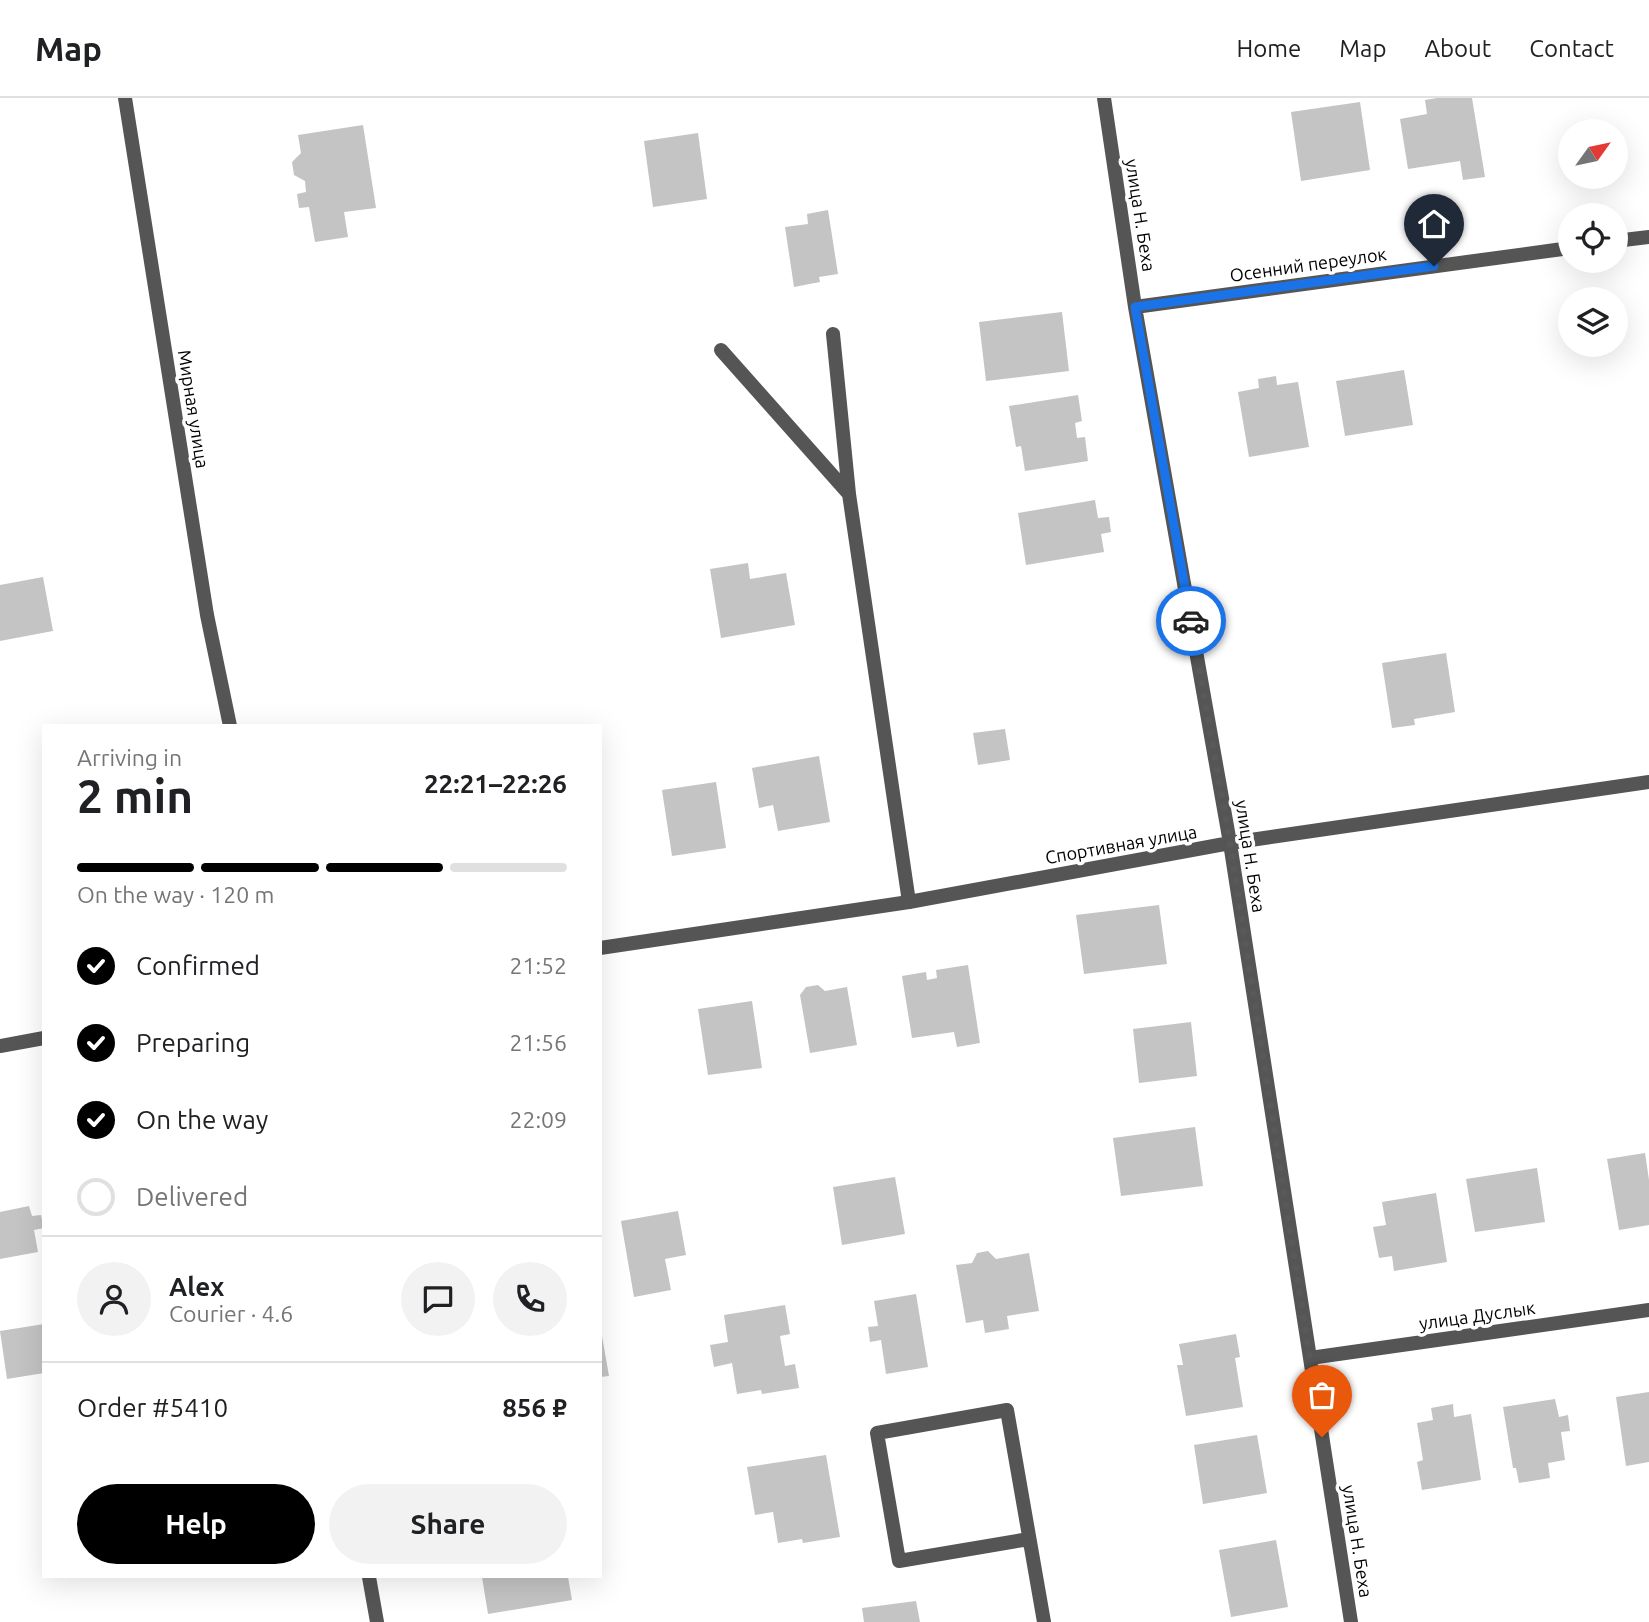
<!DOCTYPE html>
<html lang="en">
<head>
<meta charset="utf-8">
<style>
  body { margin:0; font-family:Ubuntu,sans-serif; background:#f2f2f2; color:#202124; height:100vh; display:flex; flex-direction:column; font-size:26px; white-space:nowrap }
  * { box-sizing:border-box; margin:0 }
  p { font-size:23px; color:#757577 }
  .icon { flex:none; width:38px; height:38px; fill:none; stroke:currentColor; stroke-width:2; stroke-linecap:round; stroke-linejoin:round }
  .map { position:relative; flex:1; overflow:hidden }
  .panel { position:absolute; left:42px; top:626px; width:560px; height:854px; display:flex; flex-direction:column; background:#fff; border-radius:0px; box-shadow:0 7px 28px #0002 }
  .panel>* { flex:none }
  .needle { width:46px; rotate:57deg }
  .controls { position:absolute; left:1558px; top:21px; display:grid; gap:14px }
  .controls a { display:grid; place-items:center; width:70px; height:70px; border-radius:50%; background:#fff; box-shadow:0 7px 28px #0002; font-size:35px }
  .pin { position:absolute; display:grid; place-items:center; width:60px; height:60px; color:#fff; margin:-72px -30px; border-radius:50% 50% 50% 0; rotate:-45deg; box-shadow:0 0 7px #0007 }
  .pin .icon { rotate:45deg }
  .courier { position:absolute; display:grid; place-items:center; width:70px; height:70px; margin:-35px; border:5px solid #1a73e8; border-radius:50%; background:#fff; color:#222; box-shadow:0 2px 9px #0007 }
  .head em { font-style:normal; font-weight:700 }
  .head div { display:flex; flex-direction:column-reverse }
  .head { display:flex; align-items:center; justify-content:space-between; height:119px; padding:0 35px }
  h1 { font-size:46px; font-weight:700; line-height:52px }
  .bar { display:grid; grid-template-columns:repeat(4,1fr); gap:10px 7px; align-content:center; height:84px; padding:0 35px }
  .bar i { height:9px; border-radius:5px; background:#e0e0e0 }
  .bar .active { background:#000 }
  .bar p { grid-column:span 4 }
  .line { display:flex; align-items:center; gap:18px; padding:0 35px; border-top:2px solid #e0e0e0 }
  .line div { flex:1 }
  .round { display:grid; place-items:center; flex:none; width:74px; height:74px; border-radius:37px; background:#f2f2f2 }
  ol { padding:0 35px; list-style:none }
  li { display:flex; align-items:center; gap:21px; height:77px }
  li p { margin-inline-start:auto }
  li .icon { padding:7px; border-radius:50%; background:#000; color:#fff; stroke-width:4 }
  li:last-child { color:#757577 }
  li i { width:38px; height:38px; border:4px solid #e0e0e0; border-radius:50% }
  .primary-button { display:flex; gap:14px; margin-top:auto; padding:14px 35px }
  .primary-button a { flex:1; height:80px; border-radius:42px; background:#000; color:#fff; font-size:28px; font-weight:700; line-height:80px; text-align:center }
  .primary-button a+a { background:#f2f2f2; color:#202124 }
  header { display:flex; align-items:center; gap:42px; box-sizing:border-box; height:98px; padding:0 35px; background:#fff; border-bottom:2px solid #e0e0e0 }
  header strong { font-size:33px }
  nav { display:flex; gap:38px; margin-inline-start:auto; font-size:24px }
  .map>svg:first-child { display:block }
  .building { fill:#c4c4c4 }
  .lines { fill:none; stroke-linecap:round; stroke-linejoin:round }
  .service { stroke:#555; stroke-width:14 }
  .minor { stroke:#555; stroke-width:14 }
  .tertiary { stroke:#555; stroke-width:14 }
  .done { stroke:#595959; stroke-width:7; stroke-dasharray:0 12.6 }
  .route { stroke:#1a73e8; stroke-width:9 }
  .labels { text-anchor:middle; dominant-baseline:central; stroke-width:7; stroke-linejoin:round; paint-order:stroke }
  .street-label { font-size:18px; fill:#000; stroke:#fff }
</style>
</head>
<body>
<header>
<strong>Map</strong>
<nav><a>Home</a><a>Map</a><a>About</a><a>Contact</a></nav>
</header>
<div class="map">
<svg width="1649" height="1524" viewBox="0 0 1649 1524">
  <rect width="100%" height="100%" fill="#fff"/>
  <!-- building -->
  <path class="building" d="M1437,0H1472L1485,79L1463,82L1460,63L1408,71L1400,21L1427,16L1425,2Z
    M1360,4L1370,72L1301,83L1291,14Z
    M363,27L376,110L344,114L348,139L315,144L309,109L299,110L297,96L306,94L305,83L294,77L292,64L301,55L298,37Z
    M698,35L707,101L653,109L644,43Z
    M828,112L838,176L819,179L820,184L794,189L785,129L808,126L807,116Z
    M1062,214L1069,273L986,283L979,224Z
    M1404,272L1413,327L1345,338L1336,283Z
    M1276,278L1277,287L1298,284L1309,349L1249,359L1238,294L1259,290L1258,281Z
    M1078,297L1082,323L1075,325L1077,340L1085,339L1088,363L1025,373L1021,348L1016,349L1009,308Z
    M1095,402L1098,420L1109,419L1111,434L1101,436L1104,454L1026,467L1018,415Z
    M748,465L750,481L786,475L795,527L721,540L710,471Z
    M43,479L53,533L0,543V487Z
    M1446,555L1455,614L1414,621L1415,627L1392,630L1382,565Z
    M1005,631L1010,662L978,667L973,635Z
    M819,658L830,724L778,733L773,707L759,710L752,670Z
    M716,684L726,750L672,758L662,692Z
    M1159,807L1167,866L1084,876L1076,817Z
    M968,867L980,945L957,949L954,934L912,940L902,878L926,874L927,882L937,880L936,872Z
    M818,887L825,893L847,889L857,947L810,955L800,897L806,889Z
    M752,903L762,970L708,977L698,911Z
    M1191,924L1197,978L1139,985L1133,931Z
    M1195,1029L1203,1088L1121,1098L1113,1040Z
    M1645,1055L1649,1082V1127L1619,1132L1607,1061Z
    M1537,1070L1545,1124L1475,1134L1466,1081Z
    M895,1079L905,1136L842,1147L833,1089Z
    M1436,1095L1447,1164L1394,1173L1392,1158L1379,1160L1373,1129L1386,1127L1382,1104Z
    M29,1108L32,1118L41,1117L44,1130L34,1132L38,1154L0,1161V1114Z
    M678,1113L686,1157L665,1161L671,1192L634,1199L621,1123Z
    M988,1153L996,1161L1029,1155L1039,1213L1007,1218L1009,1231L985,1235L983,1222L966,1225L956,1167L972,1165L977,1155Z
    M916,1196L928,1269L886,1276L881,1242L870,1244L868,1229L878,1228L874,1203Z
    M785,1207L790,1236L780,1238L785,1268L795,1266L799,1290L762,1296L761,1292L737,1296L732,1265L714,1269L710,1247L728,1244L724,1217Z
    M44,1226V1275L7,1281L0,1233Z
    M1236,1236L1240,1259L1235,1260L1243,1309L1186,1318L1177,1267H1183L1179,1246Z
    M600,1238H602L609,1278L600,1279Z
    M1649,1294V1364L1626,1368L1616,1299Z
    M1555,1301L1559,1319L1568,1317L1570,1333L1561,1334L1565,1362L1548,1365L1550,1380L1519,1385L1516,1370H1513L1503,1309Z
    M1453,1306L1454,1319L1471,1316L1481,1382L1422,1392L1417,1364L1423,1362L1417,1325L1433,1322L1431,1310Z
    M1257,1337L1267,1395L1203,1406L1194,1347Z
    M826,1357L840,1439L803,1445L802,1441L778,1445L773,1414L755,1417L747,1369Z
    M1276,1442L1288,1509L1231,1519L1219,1452Z
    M482,1479H568L572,1502L488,1516Z
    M916,1503L920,1524H864L862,1510Z"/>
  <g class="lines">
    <!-- service -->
    <path class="service" d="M833,236L849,396
      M721,252L849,396L909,804
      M1029,1441L899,1463L877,1335L1007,1312L1044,1524"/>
    <!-- minor -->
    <path class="minor" d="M1104,0L1135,209L1230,745L1351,1524
      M1615,143L1649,139
      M1135,209L1570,150
      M600,850L909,804L1230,745L1649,684
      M0,948L44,940
      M1310,1260L1649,1212"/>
    <!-- tertiary -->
    <path class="tertiary" d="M125,0L207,517L230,628
      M369,1479L377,1524"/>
  </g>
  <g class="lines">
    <!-- done -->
    <path class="done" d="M1191,523L1230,745L1322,1339"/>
    <!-- route -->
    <path class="route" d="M1191,523L1135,209L1434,168"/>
  </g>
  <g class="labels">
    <!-- street labels -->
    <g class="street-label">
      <text transform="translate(1141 117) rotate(81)">улица Н. Беха</text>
      <text transform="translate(1308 166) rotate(-8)">Осенний переулок</text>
      <text transform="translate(194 311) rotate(81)">Мирная улица</text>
      <text transform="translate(1121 746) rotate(-10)">Спортивная улица</text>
      <text transform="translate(1251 758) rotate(81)">улица Н. Беха</text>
      <text transform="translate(1477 1217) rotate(-8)">улица Дуслык</text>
      <text transform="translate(1358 1443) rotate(81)">улица Н. Беха</text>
    </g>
  </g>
</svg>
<div class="controls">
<a><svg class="needle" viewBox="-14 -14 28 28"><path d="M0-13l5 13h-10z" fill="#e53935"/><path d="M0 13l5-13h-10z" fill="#757577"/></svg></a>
<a><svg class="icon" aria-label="locate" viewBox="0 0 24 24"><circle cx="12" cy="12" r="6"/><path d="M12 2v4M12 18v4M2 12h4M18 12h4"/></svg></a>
<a><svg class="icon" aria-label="layers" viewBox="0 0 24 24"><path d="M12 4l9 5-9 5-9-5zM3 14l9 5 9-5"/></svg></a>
</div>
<div class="pin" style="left:1322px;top:1339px;background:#ea580c"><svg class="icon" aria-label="bag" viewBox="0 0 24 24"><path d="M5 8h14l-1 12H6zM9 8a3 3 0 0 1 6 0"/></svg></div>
<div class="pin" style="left:1434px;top:168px;background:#1f2937"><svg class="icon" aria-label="home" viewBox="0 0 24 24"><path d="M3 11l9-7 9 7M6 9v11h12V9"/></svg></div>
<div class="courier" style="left:1191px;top:523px"><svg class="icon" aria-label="car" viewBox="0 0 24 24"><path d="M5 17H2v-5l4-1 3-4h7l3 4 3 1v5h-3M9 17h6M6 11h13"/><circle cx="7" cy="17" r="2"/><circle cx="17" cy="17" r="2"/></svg></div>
<section class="panel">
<div class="head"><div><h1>2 min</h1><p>Arriving in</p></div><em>22:21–22:26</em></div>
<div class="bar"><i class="active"></i><i class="active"></i><i class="active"></i><i></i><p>On the way · 120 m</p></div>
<ol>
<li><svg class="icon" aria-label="check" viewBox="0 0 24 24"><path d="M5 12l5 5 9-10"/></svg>Confirmed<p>21:52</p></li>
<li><svg class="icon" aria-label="check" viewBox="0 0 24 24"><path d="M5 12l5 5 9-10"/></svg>Preparing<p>21:56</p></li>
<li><svg class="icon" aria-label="check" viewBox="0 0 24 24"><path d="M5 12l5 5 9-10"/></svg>On the way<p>22:09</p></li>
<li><i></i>Delivered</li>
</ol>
<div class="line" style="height:126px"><a class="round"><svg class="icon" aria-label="person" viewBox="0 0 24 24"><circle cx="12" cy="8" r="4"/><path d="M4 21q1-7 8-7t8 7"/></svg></a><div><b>Alex</b><p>Courier · 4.6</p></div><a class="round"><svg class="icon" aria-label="chat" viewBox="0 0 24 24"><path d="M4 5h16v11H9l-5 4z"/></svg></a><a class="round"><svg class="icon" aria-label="phone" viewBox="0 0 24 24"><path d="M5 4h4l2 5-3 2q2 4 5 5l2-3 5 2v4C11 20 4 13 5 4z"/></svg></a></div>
<div class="line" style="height:91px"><div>Order #5410</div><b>856 ₽</b></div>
<div class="primary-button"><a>Help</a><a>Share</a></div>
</section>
</div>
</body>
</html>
